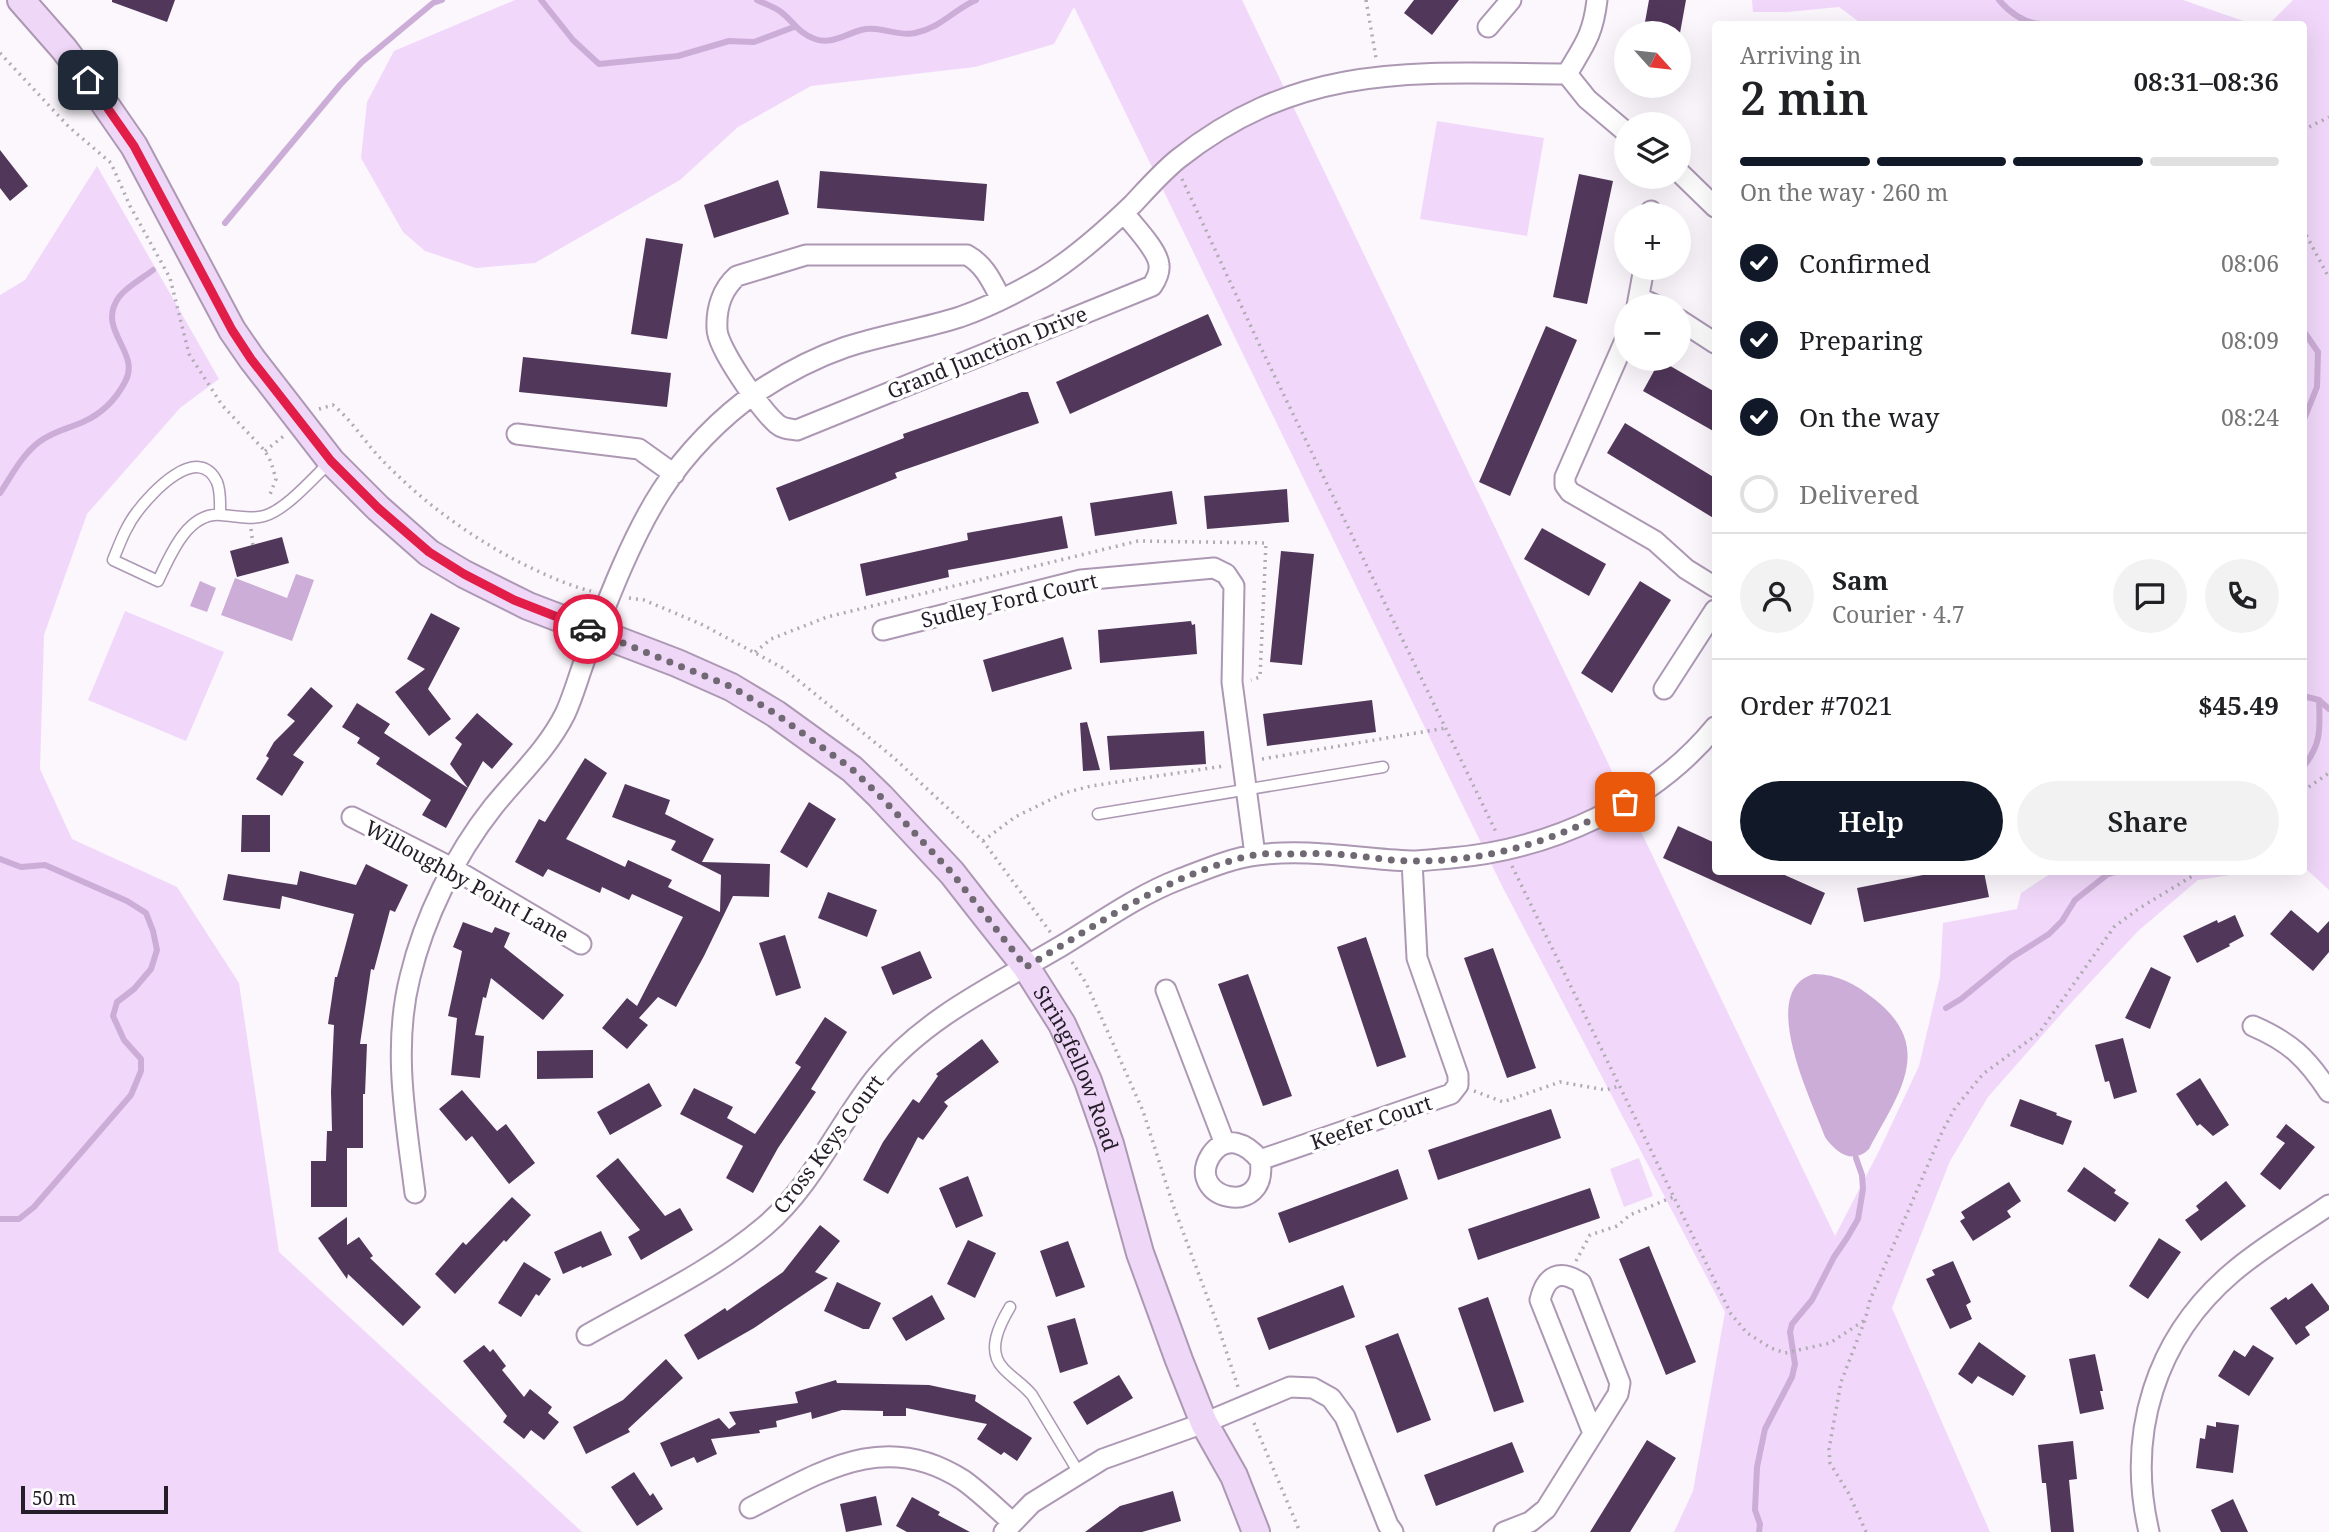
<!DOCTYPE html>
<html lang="en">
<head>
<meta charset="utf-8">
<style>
  body { margin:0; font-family:"Noto Serif",serif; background:#f2f2f2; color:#202124; height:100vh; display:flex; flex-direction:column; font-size:26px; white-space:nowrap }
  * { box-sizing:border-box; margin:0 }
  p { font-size:23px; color:#757577 }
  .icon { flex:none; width:38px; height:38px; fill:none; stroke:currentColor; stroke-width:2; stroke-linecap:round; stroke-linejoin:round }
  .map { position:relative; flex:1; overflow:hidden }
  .sheet { position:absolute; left:1712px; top:21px; width:595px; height:854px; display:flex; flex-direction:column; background:#fff; border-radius:7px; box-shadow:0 7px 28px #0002 }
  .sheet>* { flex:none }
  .needle { width:46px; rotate:117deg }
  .fabs { position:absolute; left:1614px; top:21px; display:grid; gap:14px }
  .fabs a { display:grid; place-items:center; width:77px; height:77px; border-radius:50%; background:#fff; box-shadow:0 7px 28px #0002; font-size:35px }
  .scale { position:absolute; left:21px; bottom:18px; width:147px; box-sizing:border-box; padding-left:7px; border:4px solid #251d28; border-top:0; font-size:19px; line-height:24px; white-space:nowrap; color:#251d28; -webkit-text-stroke:5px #fff; paint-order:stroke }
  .pin { position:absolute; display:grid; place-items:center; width:60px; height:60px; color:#fff; margin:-30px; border-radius:14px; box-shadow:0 4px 10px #0006 }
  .courier { position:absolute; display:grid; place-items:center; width:70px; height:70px; margin:-35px; border:5px solid #e11d48; border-radius:50%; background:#fff; color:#222; box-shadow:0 2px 9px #0007 }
  .summary em { font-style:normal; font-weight:600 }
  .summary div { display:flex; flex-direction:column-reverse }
  .summary { display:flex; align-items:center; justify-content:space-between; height:119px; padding:0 28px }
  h1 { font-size:46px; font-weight:600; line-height:52px }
  .bar { display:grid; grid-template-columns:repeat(4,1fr); gap:10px 7px; align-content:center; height:84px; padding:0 28px }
  .bar i { height:9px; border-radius:5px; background:#e0e0e0 }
  .bar .current { background:#111827 }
  .bar p { grid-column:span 4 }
  .line { display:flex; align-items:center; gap:18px; padding:0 28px; border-top:2px solid #e0e0e0 }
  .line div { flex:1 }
  .round { display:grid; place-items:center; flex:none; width:74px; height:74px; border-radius:37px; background:#f2f2f2 }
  ol { padding:0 28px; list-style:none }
  li { display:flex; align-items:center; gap:21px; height:77px }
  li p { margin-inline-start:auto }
  li .icon { padding:7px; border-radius:50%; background:#111827; color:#fff; stroke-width:4 }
  li:last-child { color:#757577 }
  li i { width:38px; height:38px; border:4px solid #e0e0e0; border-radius:50% }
  .cta { display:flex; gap:14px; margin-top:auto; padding:14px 28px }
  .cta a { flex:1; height:80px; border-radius:42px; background:#111827; color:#fff; font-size:28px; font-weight:600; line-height:80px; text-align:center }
  .cta a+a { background:#f2f2f2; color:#202124 }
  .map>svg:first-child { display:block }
  .green { fill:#f1d8fa }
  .water { fill:#ccadd7 }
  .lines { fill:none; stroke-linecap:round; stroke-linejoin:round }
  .stream { stroke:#ccadd7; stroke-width:6 }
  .building { fill:#51375a }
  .service-casing { stroke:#ad98b4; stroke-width:13 }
  .minor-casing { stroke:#ad98b4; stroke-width:23 }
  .secondary-casing { stroke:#ad98b4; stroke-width:30 }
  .path { stroke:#b0abb3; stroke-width:3.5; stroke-dasharray:2 5; stroke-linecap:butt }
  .service { stroke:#fff; stroke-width:10 }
  .minor { stroke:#fff; stroke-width:19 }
  .secondary { stroke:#efd8f7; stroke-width:26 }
  .done { stroke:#706973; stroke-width:7; stroke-dasharray:0 12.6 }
  .route { stroke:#e11d48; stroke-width:9 }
  .labels { text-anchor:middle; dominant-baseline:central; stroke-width:7; stroke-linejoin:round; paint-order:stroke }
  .street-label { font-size:21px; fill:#251d28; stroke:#fff }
</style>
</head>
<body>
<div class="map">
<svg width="2329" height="1532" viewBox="0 0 2329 1532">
  <rect width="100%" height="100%" fill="#fbf7fd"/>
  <!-- green -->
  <path class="green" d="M515,0H1242L1835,1236L1880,1149L1919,1066L1940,977L1943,923L2017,909L2021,893L2053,872H2250L2198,880L2138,931L2070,1004L1988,1097L1950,1161L1892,1308L1990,1532H1674L1693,1491L1725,1312L1502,886L1074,7L1054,44L975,67L811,86L738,127L680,180L535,263L476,268L425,251L403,232L361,158L367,102L394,51Z
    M1752,0H2183L2252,24H1862L1839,7L1787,12H1753Z
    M2293,0H2329V890L2303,866V24H2269Z
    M1437,121L1544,138L1527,236L1420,219Z
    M97,166L219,379L180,408L87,514L44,635L40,769L72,839L177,887L239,983L279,1252L582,1532H0V295L25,280Z
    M125,611L224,652L186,741L88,700Z
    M1639,1158L1653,1196L1624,1207L1610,1169Z"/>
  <!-- water -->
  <path class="water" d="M296,574L314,580L292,641L221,615L235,578L287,598Z
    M200,581L216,588L207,612L190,606Z
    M1814,974C1837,974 1855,984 1873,998C1937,1047 1898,1094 1869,1149C1853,1165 1836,1153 1825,1137C1812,1101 1756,990 1814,974Z"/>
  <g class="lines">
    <!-- stream -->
    <path class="stream" d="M541,0L573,40L599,64L678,56L729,41L754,42L794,27
      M757,0C765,4 775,7 781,12C794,22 798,33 815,39C831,45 846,34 861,30C879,25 898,37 915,33C942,27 953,10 976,0
      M1999,0C2009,12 2024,23 2040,24
      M225,223L340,85L362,62L433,3L442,0
      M2303,333H2305L2318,352L2317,387L2303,422
      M0,493C12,475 22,455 39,442C54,431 67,429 83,422C101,414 116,399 125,382C142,352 95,330 119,297C127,286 143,278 153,270
      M2303,696L2319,700L2329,709
      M2303,767C2322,744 2320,728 2319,700
      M0,859L21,867L45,865L127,901L146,913L153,931L157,950L151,969L134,989L117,1002L113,1016L124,1040L141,1059V1071L131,1095L34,1207L19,1219H0
      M1946,1008L1961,999L2011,958L2049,934L2062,921L2075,900L2108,874L2115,872
      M1759,1532L1760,1524L1755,1510L1757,1467L1765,1429L1792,1377L1795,1364L1790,1332L1792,1324L1812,1300L1834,1257L1847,1238L1858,1219L1863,1189L1862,1175L1856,1158"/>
  </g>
  <!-- building -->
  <path class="building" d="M112,0H175L167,22L112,2Z
    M1414,0H1459L1432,35L1404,13Z
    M1649,0H1686L1680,33H1643Z
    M0,150L28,186L10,201L0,188Z
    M820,171L987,184L984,221L817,208Z
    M1579,174L1613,181L1587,304L1553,297Z
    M778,180L789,214L714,238L704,205Z
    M646,238L683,244L667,339L631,334Z
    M1208,314L1222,345L1070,414L1056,382Z
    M1546,326L1577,340L1510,496L1479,482Z
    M523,357L671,373L667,407L519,392Z
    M1660,360L1715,392V432L1643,391Z
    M1022,392H1028L1039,423L895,473L897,478L789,521L776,488L904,438L903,434Z
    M1625,423L1715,478V519L1607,453Z
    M1287,489L1289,522L1207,529L1204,496Z
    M1172,491L1177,524L1095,536L1090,503Z
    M1062,516L1068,548L948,570L949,577L866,596L860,564L968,540L967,533Z
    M1542,528L1606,564L1589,596L1524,559Z
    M282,537L289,563L237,577L230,551Z
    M1281,551L1314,554L1302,665L1270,662Z
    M1640,581L1671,600L1612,693L1581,673Z
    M431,613L460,628L428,689L451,719L429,736L395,692L425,669L407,659Z
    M1191,621L1192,625L1195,624L1197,654L1100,663L1098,630Z
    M1063,637L1072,669L992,692L983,660Z
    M311,687L333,706L293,755L304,762L282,796L256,779L269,758L266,756L274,742L295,721L287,715Z
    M1372,700L1376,732L1267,746L1263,714Z
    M357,703L390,724L384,733L468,788L446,828L422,815L431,800L376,764L380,758L357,743L360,738L342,727Z
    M477,713L513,744L492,769L483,761L468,788L450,764L462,744L455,738Z
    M1087,722L1100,770L1083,771L1080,723Z
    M1204,731L1206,764L1110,770L1107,736Z
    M585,758L607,773L566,839L625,867L628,860L672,880L668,887L720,912L721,875L671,850L676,841L612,817L625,784L670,800L665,814L714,839L702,862L770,864L769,897L733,896L704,956L676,1007L658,997L639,1018L648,1025L627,1049L602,1028L627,998L637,1006L683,917L632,894L629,900L602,887L600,893L548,869L543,877L515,862L539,819L545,822Z
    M809,802L836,819L807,868L780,852Z
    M242,815H270V852H241Z
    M1678,826L1715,843V872H1778L1825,893L1811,925L1663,858Z
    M366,864L408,885L395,912L390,910L374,970L371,969L360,1044H367L365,1094H363V1148H347V1207H311V1161H326L327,1131H332L331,1092L334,1025L328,1024L335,977H337L354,914L282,896L280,909L223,900L228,874L297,885L300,871L356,885Z
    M1938,872H1984L1989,897L1864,922L1857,888Z
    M828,892L877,910L867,937L818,918Z
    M2291,910L2318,933L2329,921V952L2313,971L2270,934Z
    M2235,915L2244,936L2229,944L2230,946L2197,963L2183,936L2217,920L2218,923Z
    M463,922L492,933L495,927L510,933L504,947L564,995L543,1020L491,978L486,998L483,997L475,1035L484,1036L480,1078L451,1075L457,1018L448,1016L462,951L453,947Z
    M785,935L801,988L776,996L759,943Z
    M1366,937L1406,1057L1377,1067L1337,947Z
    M1493,948L1536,1068L1507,1078L1464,958Z
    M920,951L932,978L893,995L881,967Z
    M2151,967L2171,977L2150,1029L2125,1018Z
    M1248,974L1292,1096L1263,1106L1218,984Z
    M825,1017L847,1032L811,1089L816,1092L778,1148L753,1193L726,1178L743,1146L680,1114L694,1088L733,1107L727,1118L755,1134L801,1067L795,1063Z
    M2123,1038L2137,1092L2114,1099L2109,1081L2105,1082L2095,1045Z
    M982,1039L999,1062L944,1102L948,1106L923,1140L918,1137L888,1194L863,1180L883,1142L913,1099L919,1103L938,1076L936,1074Z
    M593,1050V1078L537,1079V1051Z
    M2200,1078L2229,1125L2213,1136L2200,1124L2197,1126L2176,1094Z
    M649,1083L662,1106L610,1135L597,1112Z
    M462,1090L497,1131L506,1124L535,1163L509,1184L472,1136L466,1141L439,1109Z
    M2020,1099L2057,1113L2056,1115L2072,1121L2063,1145L2010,1126Z
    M1551,1109L1561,1138L1438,1180L1428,1150Z
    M2286,1124L2315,1147L2280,1190L2260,1174L2285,1143L2276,1137Z
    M618,1158L665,1216L680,1208L693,1230L641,1260L628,1237L640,1230L596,1176Z
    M2084,1167L2116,1190L2114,1193L2129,1203L2115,1222L2067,1191Z
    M1398,1169L1408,1199L1289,1243L1278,1213Z
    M968,1176L983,1216L956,1228L939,1188Z
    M2226,1181L2246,1206L2201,1241L2185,1220L2199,1210L2196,1206Z
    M2009,1182L2021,1201L2007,1211L2011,1217L1973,1241L1960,1221L1965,1218L1961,1212Z
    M1590,1188L1600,1218L1478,1260L1468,1229Z
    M512,1197L531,1215L506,1242L504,1240L455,1294L435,1274L463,1242L466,1245Z
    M347,1217V1245L359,1237L373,1256L370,1258L421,1307L403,1326L348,1274L347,1279L318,1238Z
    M820,1225L840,1241L815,1272L828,1278L754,1328L698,1360L684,1335L725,1308L727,1311L783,1272Z
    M601,1231L612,1255L582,1268L581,1266L563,1274L554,1252Z
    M2159,1238L2181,1252L2148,1299L2129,1286Z
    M968,1240L996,1253L975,1298L947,1284Z
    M1068,1241L1085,1287L1056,1297L1040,1251Z
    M1649,1246L1696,1362L1666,1375L1619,1259Z
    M1953,1261L1971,1302L1966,1305L1972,1319L1950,1329L1926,1279L1935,1275L1932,1270Z
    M524,1262L551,1279L539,1296L536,1294L521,1317L498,1303Z
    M837,1282L881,1303L869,1329H863L824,1311Z
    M2312,1283L2329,1306V1310L2305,1327L2310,1335L2296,1345L2270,1308L2286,1297L2288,1300Z
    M1343,1285L1355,1317L1269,1350L1257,1318Z
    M932,1295L945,1319L906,1341L892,1318Z
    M1488,1297L1524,1402L1494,1412L1458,1308Z
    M1075,1318L1088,1364L1060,1373L1047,1326Z
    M1398,1333L1431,1420L1397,1433L1365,1346Z
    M1979,1342L2026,1376L2013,1396L1978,1376L1972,1384L1958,1374Z
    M484,1345L490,1352L493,1349L506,1366L502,1370L524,1397L530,1389L552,1407L548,1413L559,1422L544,1440L531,1430L524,1439L503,1422L507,1416L463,1361Z
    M2253,1345L2274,1358L2249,1396L2218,1376L2234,1350L2245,1357Z
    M2095,1354L2103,1391H2100L2104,1409L2080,1414L2069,1359Z
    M666,1359L683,1378L628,1429L630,1432L586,1454L573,1427L623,1400Z
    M1119,1375L1133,1398L1087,1425L1073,1402Z
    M836,1380L837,1383L929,1385L976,1395L975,1401L1032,1438L1017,1461L1004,1452L1001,1455L977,1439L987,1424L906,1408V1416H883V1411L842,1410L812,1419L811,1412L776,1421L777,1427L759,1430L760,1433L711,1439L717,1454L697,1463L694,1457L671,1467L660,1443L719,1418L729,1429L736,1424L729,1412L798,1403L795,1392Z
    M2216,1422L2239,1425L2233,1473L2196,1468L2200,1438L2205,1439L2207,1425L2216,1427Z
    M1647,1440L1676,1458L1630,1532H1590Z
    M2073,1441L2077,1479L2069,1480L2074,1532H2051L2046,1483H2042L2038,1445Z
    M1512,1442L1524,1472L1436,1506L1424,1475Z
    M634,1472L650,1496L653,1493L663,1509L637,1526L611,1487Z
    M1173,1491L1181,1521L1142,1532H1085L1120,1506Z
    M876,1496L882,1525L846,1532L840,1504Z
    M912,1497L940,1512L938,1515L970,1532H907L896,1526Z
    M2233,1499L2248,1532H2221L2211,1510Z"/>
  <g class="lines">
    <!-- service casing -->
    <g class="service-casing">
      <path id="service" d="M220,514C220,504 221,492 217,482C198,442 151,493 137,512C126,526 120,543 113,560L158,581C170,556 187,512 221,515C236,516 249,520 264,516C286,510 314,477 331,461
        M1098,814L1383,767
        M1010,1307C1000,1324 986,1350 1003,1368C1012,1378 1023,1384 1032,1395L1079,1473"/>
    </g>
    <!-- minor casing -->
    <g class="minor-casing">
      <path id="minor" d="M1488,27L1511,0
        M1567,74L1587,99L1626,132
        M1567,74C1584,45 1593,35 1597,0
        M1678,171L1715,207
        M1650,215L1651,211
        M1640,298L1657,306
        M1001,299C992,282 985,265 967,255H806L737,276C722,289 716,309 717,329C717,348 762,411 777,424C783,429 789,429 797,430L1152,286C1156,280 1160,273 1159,265C1158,250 1133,225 1124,213
        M1637,306L1644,268
        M1678,319L1715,343
        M1626,338L1565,477V485L1570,492L1655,541L1686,569L1715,587
        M517,434L639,449L674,474
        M883,630L1081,580L1214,568L1226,574L1234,586L1232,682L1255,855
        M1664,689L1715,610
        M352,817L454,869L581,944
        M1166,990L1225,1144
        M2253,1026C2290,1042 2307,1058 2329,1092
        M1260,1160C1247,1144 1226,1133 1211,1155C1183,1199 1270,1220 1260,1160L1451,1094L1458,1085V1075L1417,958L1412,861
        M415,1193C406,1122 392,1048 410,977C424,918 455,855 493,807C518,776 547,750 565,714C574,695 579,674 587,654C607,602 632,536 662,490C686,453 721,417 757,392C784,374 814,358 846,347C883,335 922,329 960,317C988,307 1016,293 1042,278C1075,258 1105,231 1133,204C1147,189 1162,172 1178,159C1303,60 1418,73 1567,74
        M587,1335C647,1301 712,1271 765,1226C813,1185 838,1124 877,1076C925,1017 999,983 1063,945C1101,922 1138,895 1180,879C1204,870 1231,858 1257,855C1308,848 1359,859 1411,861C1424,861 1438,859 1451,858C1548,850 1652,804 1715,727
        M750,1508C821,1472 884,1429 963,1480C980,1492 996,1508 1012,1522
        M1004,1532L1032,1503L1103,1459L1204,1423L1290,1387L1313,1388L1331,1398L1345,1417L1388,1525L1393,1532
        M1504,1532L1530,1522L1546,1509L1618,1394L1620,1383L1581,1283C1560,1269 1546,1275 1540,1300L1593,1433
        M2149,1532C2126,1434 2155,1338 2233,1272C2262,1247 2297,1227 2329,1205"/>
    </g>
    <!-- secondary casing -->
    <g class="secondary-casing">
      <g id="secondary">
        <path id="s1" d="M21,0L64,49L100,97L134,146L232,330L252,359L331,461L378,508L429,553L464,574L528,606L677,663L731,687L776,714L852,769L880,796L952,873L977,905L1026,967L1062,1024L1088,1081L1110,1144L1140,1253L1179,1360L1204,1423L1234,1476L1256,1532"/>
      </g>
    </g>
    <!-- path -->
    <path class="path" d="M1366,0L1376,58H1374
      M0,53L69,127L111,163L130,206L170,278L189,354L222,405L265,451L271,462L276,479L269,497
      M2303,130L2329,117
      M1182,179L1261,348L1497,834
      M2303,229L2329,278
      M319,409L333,405C352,420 366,444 383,461C424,503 469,536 521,563C544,574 566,585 591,591
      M265,451L285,435
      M251,529L253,545
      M629,598L644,600L701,624L783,668L893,757L983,841L1051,933
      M755,652L771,639L827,617L1138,541L1266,543L1260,677L1251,680
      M1262,759L1446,728
      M2303,791L2329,773
      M983,841L1015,817L1064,793L1091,786L1224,766
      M1512,866L1731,1314L1747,1333L1771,1348L1785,1353L1830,1343L1865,1320
      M1072,962L1086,983L1143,1111L1173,1205L1217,1323L1238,1387
      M1474,1091L1503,1102L1560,1082L1606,1090L1619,1086
      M1576,1261L1590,1235L1617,1226L1630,1215L1673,1197
      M1254,1423L1300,1532
      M1866,1532L1849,1494L1830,1463L1829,1449L1841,1382L1865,1320L1870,1300L1942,1132L1955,1108L1983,1074L2039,1033L2114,927L2138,909L2199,872"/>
    <!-- service -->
    <use href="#service" class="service"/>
    <!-- minor -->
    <use href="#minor" class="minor"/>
    <!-- secondary -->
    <use href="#secondary" class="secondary"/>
  </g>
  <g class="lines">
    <!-- done -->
    <path class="done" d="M588,629L732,687L776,714L852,769L880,796L952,873L1026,967C1099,924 1169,873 1254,855C1264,853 1275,854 1285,854C1301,854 1317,853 1333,854C1360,855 1386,861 1413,861C1487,862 1561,840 1625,802"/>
    <!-- route -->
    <path class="route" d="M88,80L134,146L232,330L251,359L331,461L378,508L429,552L464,574L514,600L588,629"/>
  </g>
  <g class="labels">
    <!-- street labels -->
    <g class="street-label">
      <text transform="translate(987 352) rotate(-22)">Grand Junction Drive</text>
      <text transform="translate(1009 600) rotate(-13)">Sudley Ford Court</text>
      <text transform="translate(467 881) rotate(29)">Willoughby Point Lane</text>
      <text stroke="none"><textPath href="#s1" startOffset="1547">Stringfellow Road</textPath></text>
      <text transform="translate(1371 1122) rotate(-19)">Keefer Court</text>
      <text transform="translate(828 1144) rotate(-53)">Cross Keys Court</text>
    </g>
  </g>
</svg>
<div class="fabs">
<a><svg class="needle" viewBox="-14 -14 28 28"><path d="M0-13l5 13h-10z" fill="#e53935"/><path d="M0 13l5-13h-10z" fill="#757577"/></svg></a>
<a><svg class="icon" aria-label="layers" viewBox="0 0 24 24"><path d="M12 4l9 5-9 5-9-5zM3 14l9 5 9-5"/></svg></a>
<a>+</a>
<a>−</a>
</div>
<div class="scale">50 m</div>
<div class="pin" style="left:1625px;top:802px;background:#ea580c"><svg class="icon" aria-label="bag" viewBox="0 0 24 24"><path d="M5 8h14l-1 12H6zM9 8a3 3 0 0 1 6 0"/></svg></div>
<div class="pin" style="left:88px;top:80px;background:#1f2937"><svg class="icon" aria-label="home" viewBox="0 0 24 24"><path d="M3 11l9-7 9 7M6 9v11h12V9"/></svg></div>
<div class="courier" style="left:588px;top:629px"><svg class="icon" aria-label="car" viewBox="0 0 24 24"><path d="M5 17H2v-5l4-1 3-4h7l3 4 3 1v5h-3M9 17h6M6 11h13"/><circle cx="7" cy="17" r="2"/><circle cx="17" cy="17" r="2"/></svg></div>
<section class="sheet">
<div class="summary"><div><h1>2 min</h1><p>Arriving in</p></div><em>08:31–08:36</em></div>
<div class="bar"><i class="current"></i><i class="current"></i><i class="current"></i><i></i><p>On the way · 260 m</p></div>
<ol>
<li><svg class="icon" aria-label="check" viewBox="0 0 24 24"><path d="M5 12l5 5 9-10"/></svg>Confirmed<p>08:06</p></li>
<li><svg class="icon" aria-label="check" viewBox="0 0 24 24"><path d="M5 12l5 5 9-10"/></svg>Preparing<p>08:09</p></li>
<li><svg class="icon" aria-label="check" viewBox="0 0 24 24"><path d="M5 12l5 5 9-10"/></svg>On the way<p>08:24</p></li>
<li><i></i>Delivered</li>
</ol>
<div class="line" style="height:126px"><a class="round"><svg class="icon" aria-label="person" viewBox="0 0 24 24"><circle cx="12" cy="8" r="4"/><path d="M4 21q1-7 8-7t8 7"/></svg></a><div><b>Sam</b><p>Courier · 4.7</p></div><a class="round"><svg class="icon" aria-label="chat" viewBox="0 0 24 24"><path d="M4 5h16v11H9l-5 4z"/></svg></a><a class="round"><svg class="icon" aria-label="phone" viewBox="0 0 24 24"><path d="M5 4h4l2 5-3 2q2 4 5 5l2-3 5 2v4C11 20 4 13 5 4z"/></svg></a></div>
<div class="line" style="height:91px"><div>Order #7021</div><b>$45.49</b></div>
<div class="cta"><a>Help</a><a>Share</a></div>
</section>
</div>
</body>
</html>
